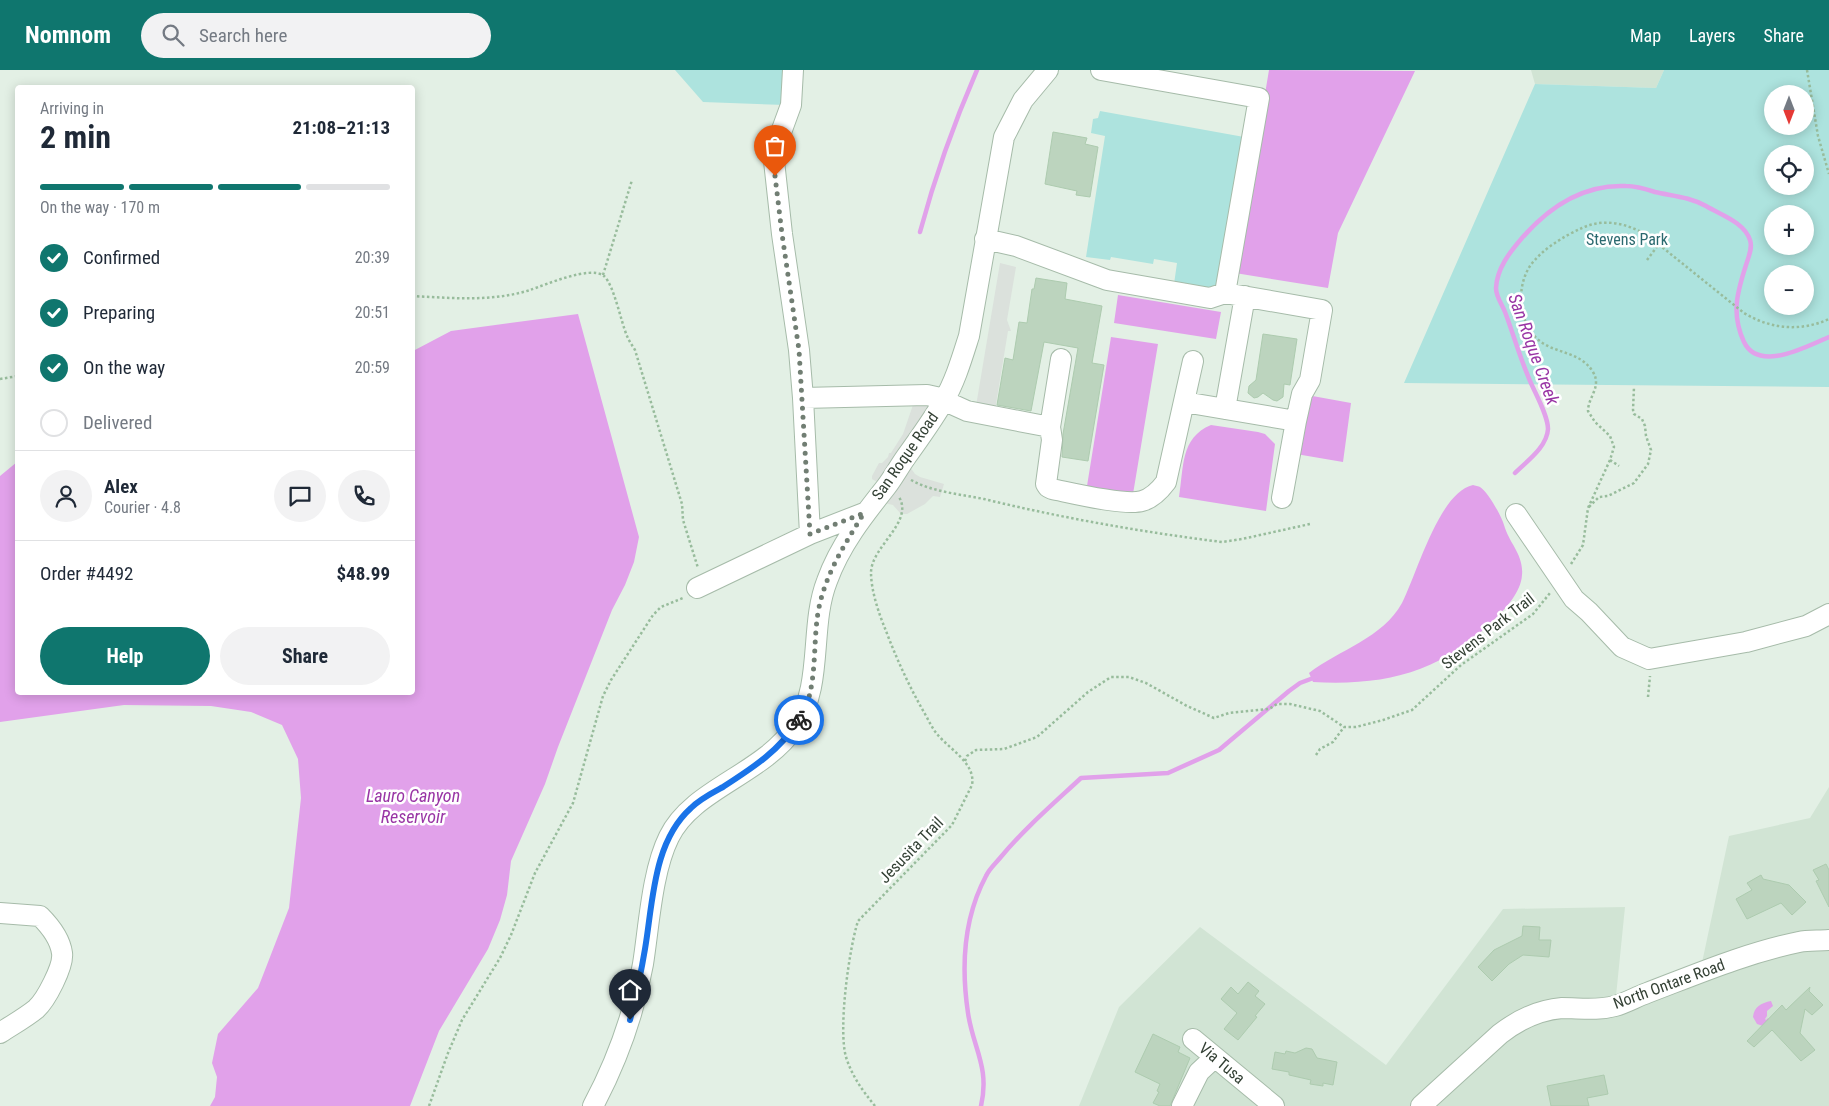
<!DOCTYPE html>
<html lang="en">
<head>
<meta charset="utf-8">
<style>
  body { margin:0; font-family:"Roboto Condensed",sans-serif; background:#f2f2f3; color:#1f2937; height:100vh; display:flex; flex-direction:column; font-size:19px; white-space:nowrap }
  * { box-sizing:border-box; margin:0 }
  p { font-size:16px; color:#747a83 }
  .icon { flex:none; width:28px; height:28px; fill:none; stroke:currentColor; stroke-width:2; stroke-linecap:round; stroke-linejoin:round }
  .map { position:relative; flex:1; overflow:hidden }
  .sheet { position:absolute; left:15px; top:15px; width:400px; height:610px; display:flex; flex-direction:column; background:#fff; border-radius:5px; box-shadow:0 2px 12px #0003 }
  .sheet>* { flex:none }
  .needle { width:32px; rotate:180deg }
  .buttons { position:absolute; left:1764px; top:15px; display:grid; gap:10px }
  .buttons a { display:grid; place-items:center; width:50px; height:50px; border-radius:50%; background:#fff; box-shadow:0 2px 12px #0003; font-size:25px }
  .pin { position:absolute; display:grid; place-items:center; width:42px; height:42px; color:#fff; margin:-51px -21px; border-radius:50% 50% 50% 0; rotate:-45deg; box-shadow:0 0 5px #0007 }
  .pin .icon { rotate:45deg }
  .courier { position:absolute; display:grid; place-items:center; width:50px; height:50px; margin:-25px; border:4px solid #1a73e8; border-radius:50%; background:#fff; color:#222; box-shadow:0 1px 6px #0007 }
  .head em { font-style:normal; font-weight:700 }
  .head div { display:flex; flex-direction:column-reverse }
  .head { display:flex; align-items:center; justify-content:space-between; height:85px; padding:0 25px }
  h1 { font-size:32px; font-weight:700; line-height:38px }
  .bar { display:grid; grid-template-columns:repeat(4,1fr); gap:8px 5px; align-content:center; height:60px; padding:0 25px }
  .bar i { height:6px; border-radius:4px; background:#e0e1e3 }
  .bar .selected { background:#0f766e }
  .bar p { grid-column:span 4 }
  .line { display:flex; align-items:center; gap:12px; padding:0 25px; border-top:1px solid #e0e1e3 }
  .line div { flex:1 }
  .round { display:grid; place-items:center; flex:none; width:52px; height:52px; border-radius:26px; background:#f2f2f3 }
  ol { padding:0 25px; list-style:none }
  li { display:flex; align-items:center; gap:15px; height:55px }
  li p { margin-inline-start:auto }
  li .icon { padding:5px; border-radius:50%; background:#0f766e; color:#fff; stroke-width:4 }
  li:last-child { color:#747a83 }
  li i { width:28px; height:28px; border:2px solid #e0e1e3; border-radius:50% }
  .button { display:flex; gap:10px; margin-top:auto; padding:10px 25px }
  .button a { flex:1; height:58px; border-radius:30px; background:#0f766e; color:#fff; font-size:20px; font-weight:700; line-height:58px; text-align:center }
  .button a+a { background:#f2f2f3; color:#1f2937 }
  header { display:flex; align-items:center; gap:30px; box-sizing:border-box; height:70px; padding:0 25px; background:#0f766e; color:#fff }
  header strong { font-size:24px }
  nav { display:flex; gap:28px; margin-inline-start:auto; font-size:18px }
  .search { width:350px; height:45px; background:#f2f2f3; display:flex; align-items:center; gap:12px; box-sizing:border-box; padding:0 18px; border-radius:28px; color:#747a83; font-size:19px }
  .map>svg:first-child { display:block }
  .residential { fill:#d1e4d4 }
  .green { fill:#ade3de; fill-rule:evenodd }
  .parking { fill:#dbe1dc }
  .water { fill:#e1a1ea }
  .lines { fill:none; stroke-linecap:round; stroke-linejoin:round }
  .stream { stroke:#e1a1ea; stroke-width:4.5 }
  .building { fill:#bcd4be; stroke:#adcbaf }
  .minor-casing { stroke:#a6bba9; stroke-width:22 }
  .path { stroke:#98bc9c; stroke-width:2.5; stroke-dasharray:2.5 2.5; stroke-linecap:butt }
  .minor { stroke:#fff; stroke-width:20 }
  .done { stroke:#717e73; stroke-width:5; stroke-dasharray:0 9 }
  .route { stroke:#1a73e8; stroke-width:6 }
  .labels { text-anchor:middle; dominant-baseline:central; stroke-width:5; stroke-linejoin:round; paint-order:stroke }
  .park-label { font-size:16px; fill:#2b696f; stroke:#fff }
  .street-label { font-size:16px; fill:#344135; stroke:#fff }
  .water-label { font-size:18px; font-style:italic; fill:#9935a5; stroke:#fff }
</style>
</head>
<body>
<header>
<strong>Nomnom</strong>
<div class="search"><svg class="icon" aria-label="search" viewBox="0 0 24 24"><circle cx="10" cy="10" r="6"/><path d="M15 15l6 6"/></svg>Search here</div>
<nav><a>Map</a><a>Layers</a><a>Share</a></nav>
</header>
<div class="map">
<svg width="1829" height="1036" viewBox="0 0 1829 1036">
  <rect width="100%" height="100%" fill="#e3f0e5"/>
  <!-- residential -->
  <path class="residential" d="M1531,0H1664L1656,18L1535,14Z
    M1829,717V1036H1079L1119,937L1200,857L1386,995L1503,839L1625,837L1615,936L1700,902L1729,766L1810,748Z"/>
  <!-- green -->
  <path class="green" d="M675,0H789L786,35L703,32Z
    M1664,0H1829V317L1404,313L1535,14L1656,18ZM1772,24H1805V56H1772ZM1772,84H1805V116H1772ZM1772,144H1805V176H1772ZM1772,204H1805V236H1772Z
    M1100,41L1244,67L1219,215L1208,220L1174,214L1177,193L1154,189L1153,194L1111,187L1110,190L1086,187L1105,66L1091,63L1093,49L1098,48Z"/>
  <!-- parking -->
  <path class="parking" d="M1000,193L1016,197L1007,250L1011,261H1008L995,340L976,336Z
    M913,335H933L879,413L872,409V406L879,393H882L888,387L889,383H891L903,364Z
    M910,397L915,404L920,407L944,414L940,427L933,426L925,434L907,444H901L893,435L884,433Z"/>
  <!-- water -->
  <path class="water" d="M1269,0L1415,1L1338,163L1328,218L1235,203Z
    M1118,225L1221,242L1216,269L1114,253Z
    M578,244L639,467L634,492L625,515L612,540L558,677L545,714L511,791L507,825L500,850L488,879L439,961L410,1036H210L215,1027L217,1007L212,993L218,964L258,918L289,838L301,728L298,689L282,655L251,642L211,636L124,635L0,652V406L17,392L18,622H412L413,281L451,261Z
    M1111,267L1158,274L1133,424L1087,416Z
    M1307,325L1351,333L1343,392L1296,384Z
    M1211,355L1258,362L1265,364L1275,374L1266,441L1179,427C1184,397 1180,368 1211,355Z
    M1473,415C1475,416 1479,416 1480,417C1488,422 1502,447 1504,455C1509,473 1524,485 1522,505C1521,522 1506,538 1494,550C1441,602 1387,616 1313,612L1309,603C1339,580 1383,568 1402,533C1417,504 1439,422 1473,415Z
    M1771,931L1773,936L1767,941V946L1765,949L1766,950L1768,948L1772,951L1763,956L1757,954L1753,947C1754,937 1761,933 1771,931Z"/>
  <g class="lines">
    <!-- stream -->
    <path class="stream" d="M920,162C935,106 954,53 977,0
      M1515,403C1527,391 1547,377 1548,359C1548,344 1533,320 1528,306C1519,285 1513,263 1505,242C1502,234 1496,227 1496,218C1497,198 1510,182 1522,168C1548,138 1583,114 1626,116C1636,116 1646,119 1655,122C1673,126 1690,127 1706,136C1721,145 1744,152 1750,170C1753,178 1748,188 1746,195C1737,223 1731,244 1744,272C1759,303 1807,276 1829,267
      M981,1036C990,997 973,978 968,943C961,896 963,849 986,806C989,799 995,794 1000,788C1024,759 1053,734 1081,708L1168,703L1219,680L1289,621L1300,613L1316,607"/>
  </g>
  <!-- building -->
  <path class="building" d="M1053,62L1087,68L1085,74L1098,77L1090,127L1076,125L1077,121L1045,114Z
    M1036,208L1067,213L1065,229L1102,236L1092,293L1104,295L1088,391L1062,387L1063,364L1078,278L1044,272L1031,341L997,335L1005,288L1013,290L1019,252L1027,253L1032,219H1034Z
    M1263,264L1297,269L1290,315L1284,314L1283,327L1277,331L1273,330L1263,323L1258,327L1254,328L1248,323L1249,316L1256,310Z
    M1826,794L1829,800V837L1816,811L1819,810L1813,800Z
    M1761,805L1763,809L1789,815L1806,832L1792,845L1781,833L1747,849L1736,829L1752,820L1747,813Z
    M1523,856L1540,857L1539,870H1551L1549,887L1523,885L1509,894L1492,911L1478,897L1494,880L1522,866Z
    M1248,912L1259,921L1255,926L1265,934L1255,946L1257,947L1238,970L1224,959L1237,943L1221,929L1231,917L1238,924Z
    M1810,917L1809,921L1823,935L1812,945L1805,939L1800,963L1815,980L1801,991L1772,960L1754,977L1747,971L1782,935L1786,940Z
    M1153,964L1180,977L1178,982L1190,988L1170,1036H1160L1153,1033L1159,1022L1157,1021L1160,1014L1135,1002Z
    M1306,978L1312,979L1317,988L1337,992L1333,1015L1323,1013V1016L1310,1014L1311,1010L1289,1005V1002L1272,999L1275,982L1285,984L1286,981L1295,983Z
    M1604,1005L1608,1024L1587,1028L1589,1036H1551L1547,1016Z"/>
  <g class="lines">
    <!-- minor casing -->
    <g class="minor-casing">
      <path id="minor" d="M793,0L791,35L776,76L774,91L782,164L799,280L803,328
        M985,169L1016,176L1107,210L1210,228L1225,223L1259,28L1101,0
        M1225,223L1322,240L1310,310L1302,324L1296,351L1282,428
        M1061,289L1050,357L1052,370L1046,414L1048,417L1052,419C1072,423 1125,436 1142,431C1153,428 1160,420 1166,412L1193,291
        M1184,332L1296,351
        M1225,339L1245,226
        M1516,444L1574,529L1589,542L1622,577L1649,589L1746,572L1806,556L1829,544
        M810,464L803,328L927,325L936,327L967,341L1050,357
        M697,518L810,464L864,443
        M0,843L40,846C50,856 60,868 62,883C64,896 46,930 36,939C25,948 12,955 0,963
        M1193,969L1274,1036
        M593,1036C617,991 634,944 643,894C649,856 652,801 669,767C692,719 762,705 795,657C824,615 809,557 827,511C840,475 863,446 886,417C893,408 899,397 906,387C919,369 932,351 943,332C955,312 962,288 969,266L1004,67L1023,30L1048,0
        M1182,1036L1199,1002L1214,988
        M1421,1036L1500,964C1518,950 1538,940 1562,938C1580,938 1597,941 1615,936C1626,933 1636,927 1647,923C1697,904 1746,883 1799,872C1808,870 1819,871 1829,870"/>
    </g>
    <!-- path -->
    <path class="path" d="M1807,0L1818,66L1829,104
      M1647,190L1659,174
      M603,205L632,110
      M412,226C451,228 493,232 530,220C545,215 591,195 604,206C614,215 621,252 627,266C629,271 632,275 635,280L682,434L683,450L698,498
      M0,309L18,306
      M1610,390L1619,396
      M911,410C933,422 959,424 984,429C1062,448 1142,462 1222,472L1242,469L1310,454
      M1589,437L1599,427L1608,426L1634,413L1648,394L1651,380L1646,366L1645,356L1642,349L1634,344L1633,340L1634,317
      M1571,494L1583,475L1588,438L1610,390L1614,377L1610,366L1595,352L1588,341C1588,327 1602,317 1593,302C1581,282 1558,284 1541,272C1519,256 1515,219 1530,196C1541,180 1564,166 1582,158C1604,148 1626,153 1647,165L1744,243C1770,259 1801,262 1829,249
      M1648,627L1650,606
      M1316,685L1320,679L1333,672L1344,657
      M965,691L967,686L976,680L1004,679L1037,667L1088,622L1111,607H1129L1146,613L1187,636L1214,648L1229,643L1269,639L1277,634H1290L1320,641L1344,657H1356L1383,650L1412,640L1461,595L1533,544L1550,523
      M429,1036L448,983L462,950L500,888L511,865L535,803L573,733L603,626L611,610L653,545L661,537L683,528
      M875,1036C862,1020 852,1006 846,987C838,959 849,879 858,851L952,755L972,715C976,693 949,679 937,664C932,658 929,651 925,644C910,618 897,590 886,561C879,544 871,521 871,502C872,476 914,452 899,427"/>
    <!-- minor -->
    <use href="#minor" class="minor"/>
  </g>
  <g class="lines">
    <!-- done -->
    <path class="done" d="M775,106L782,164L799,280L810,464L864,443C846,472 828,500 820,533C811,568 820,619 799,650"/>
    <!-- route -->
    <path class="route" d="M630,950C636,926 641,903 645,879C653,832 653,772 691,738C700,729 712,723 723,717C754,697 779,681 799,650"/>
  </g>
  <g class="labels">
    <!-- park labels -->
    <g class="park-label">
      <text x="1627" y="169">Stevens Park</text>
    </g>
    <!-- street labels -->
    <g class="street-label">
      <text transform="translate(905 386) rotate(-55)">San Roque Road</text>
      <text transform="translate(1488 561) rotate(-38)">Stevens Park Trail</text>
      <text transform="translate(911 780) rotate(-46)">Jesusita Trail</text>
      <text transform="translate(1669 914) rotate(-20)">North Ontare Road</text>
      <text transform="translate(1222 993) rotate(40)">Via Tusa</text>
    </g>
    <!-- water labels -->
    <g class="water-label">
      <text transform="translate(1534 279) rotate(70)">San Roque Creek</text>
      <text x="413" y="725">Lauro Canyon<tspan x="413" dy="21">Reservoir</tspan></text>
    </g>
  </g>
</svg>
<div class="buttons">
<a><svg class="needle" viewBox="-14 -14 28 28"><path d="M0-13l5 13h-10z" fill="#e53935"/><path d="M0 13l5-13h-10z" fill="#747a83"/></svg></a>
<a><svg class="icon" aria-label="locate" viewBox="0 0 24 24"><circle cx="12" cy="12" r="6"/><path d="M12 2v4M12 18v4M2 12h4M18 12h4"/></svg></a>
<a>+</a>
<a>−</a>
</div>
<div class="pin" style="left:775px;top:106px;background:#ea580c"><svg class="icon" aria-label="bag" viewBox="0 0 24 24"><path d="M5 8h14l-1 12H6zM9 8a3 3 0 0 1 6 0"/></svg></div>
<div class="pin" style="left:630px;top:950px;background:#1f2937"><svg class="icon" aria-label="home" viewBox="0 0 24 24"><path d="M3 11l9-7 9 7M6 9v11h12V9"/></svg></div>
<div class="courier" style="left:799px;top:650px"><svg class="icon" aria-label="bike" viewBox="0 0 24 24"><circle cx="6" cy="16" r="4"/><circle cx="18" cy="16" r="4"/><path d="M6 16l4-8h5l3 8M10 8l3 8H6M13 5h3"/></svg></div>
<section class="sheet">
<div class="head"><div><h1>2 min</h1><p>Arriving in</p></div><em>21:08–21:13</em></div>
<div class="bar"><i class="selected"></i><i class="selected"></i><i class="selected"></i><i></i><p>On the way · 170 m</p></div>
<ol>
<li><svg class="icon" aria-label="check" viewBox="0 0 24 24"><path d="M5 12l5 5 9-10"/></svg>Confirmed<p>20:39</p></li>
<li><svg class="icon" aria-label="check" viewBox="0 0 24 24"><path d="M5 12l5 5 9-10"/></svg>Preparing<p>20:51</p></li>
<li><svg class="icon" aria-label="check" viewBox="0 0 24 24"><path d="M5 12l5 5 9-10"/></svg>On the way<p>20:59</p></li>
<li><i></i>Delivered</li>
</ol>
<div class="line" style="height:90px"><a class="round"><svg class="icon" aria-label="person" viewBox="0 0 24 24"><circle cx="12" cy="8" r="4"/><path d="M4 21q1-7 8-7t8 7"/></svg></a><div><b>Alex</b><p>Courier · 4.8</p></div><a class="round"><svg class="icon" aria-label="chat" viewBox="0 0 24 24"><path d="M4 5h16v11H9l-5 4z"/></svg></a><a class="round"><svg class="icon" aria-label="phone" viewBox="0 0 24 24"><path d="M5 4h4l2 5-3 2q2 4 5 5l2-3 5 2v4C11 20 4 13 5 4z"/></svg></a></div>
<div class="line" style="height:65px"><div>Order #4492</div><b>$48.99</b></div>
<div class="button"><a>Help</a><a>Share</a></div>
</section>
</div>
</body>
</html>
